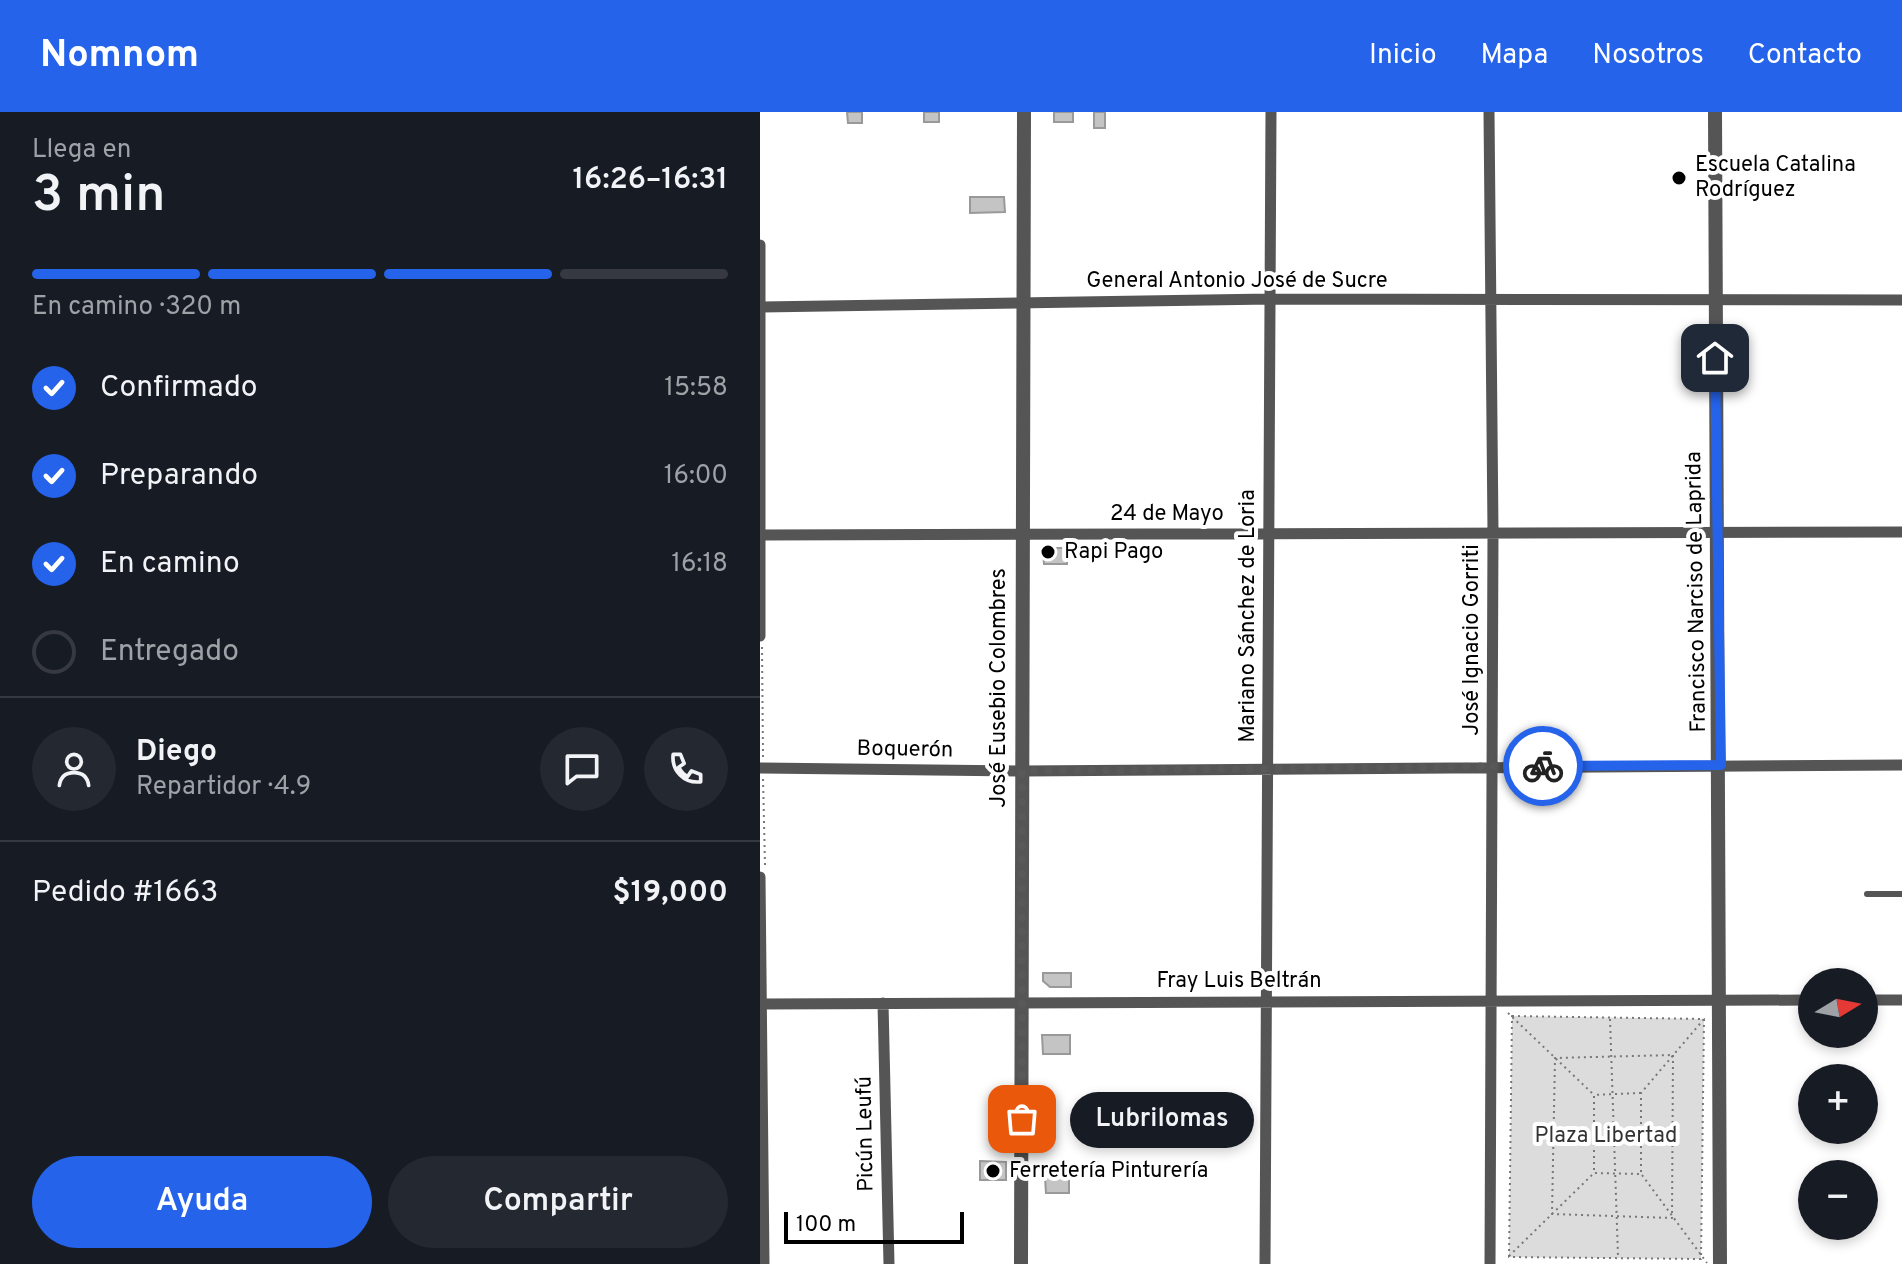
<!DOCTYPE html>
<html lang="es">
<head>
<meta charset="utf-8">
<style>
  body { margin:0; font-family:Overpass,sans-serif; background:#242831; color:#f1f3f6; height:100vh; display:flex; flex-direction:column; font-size:30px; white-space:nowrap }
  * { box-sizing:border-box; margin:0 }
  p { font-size:26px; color:#9ea1a6 }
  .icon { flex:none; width:44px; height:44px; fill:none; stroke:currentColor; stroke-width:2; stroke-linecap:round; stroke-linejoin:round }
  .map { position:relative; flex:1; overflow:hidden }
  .panel { display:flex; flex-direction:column; background:#171b24; width:760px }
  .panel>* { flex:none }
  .needle { width:52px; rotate:80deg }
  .buttons { position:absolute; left:1038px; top:856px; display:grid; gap:16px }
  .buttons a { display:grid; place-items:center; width:80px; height:80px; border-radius:50%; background:#171b24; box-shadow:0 4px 12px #0003; font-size:40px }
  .scale { position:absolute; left:24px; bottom:20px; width:180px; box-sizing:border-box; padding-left:8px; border:4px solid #000; border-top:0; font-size:22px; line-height:28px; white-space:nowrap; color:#000; -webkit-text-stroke:6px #fff; paint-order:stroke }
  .pin { position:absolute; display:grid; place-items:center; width:68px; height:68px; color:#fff; margin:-34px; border-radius:16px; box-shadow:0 4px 12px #0006 }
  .courier { position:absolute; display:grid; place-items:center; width:80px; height:80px; margin:-40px; border:6px solid #2563eb; border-radius:50%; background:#fff; color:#222; box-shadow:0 2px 10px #0007 }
  .bubble { position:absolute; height:56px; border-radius:28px; background:#171b24; box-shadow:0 4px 12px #0003; font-size:26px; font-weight:600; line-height:56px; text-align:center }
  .overview em { font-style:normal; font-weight:600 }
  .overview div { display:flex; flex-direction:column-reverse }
  .overview { display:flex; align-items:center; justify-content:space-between; height:136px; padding:0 32px }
  h1 { font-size:52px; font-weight:600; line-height:60px }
  .bar { display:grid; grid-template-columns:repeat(4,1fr); gap:12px 8px; align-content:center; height:96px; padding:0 32px }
  .bar i { height:10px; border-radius:6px; background:#363941 }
  .bar .active { background:#2563eb }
  .bar p { grid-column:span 4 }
  .line { display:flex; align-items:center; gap:20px; padding:0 32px; border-top:2px solid #363941 }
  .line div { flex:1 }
  .round { display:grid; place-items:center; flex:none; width:84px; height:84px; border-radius:42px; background:#242831 }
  ol { padding:0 32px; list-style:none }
  li { display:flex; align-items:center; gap:24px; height:88px }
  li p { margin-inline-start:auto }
  li .icon { padding:8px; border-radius:50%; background:#2563eb; color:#fff; stroke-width:4 }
  li:last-child { color:#9ea1a6 }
  li i { width:44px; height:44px; border:4px solid #363941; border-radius:50% }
  .action { display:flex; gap:16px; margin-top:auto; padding:16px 32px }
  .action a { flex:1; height:92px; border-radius:48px; background:#2563eb; color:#fff; font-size:32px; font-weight:600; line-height:92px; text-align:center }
  .action a+a { background:#242831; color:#f1f3f6 }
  header { display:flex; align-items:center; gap:48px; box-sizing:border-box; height:112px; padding:0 40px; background:#2563eb; color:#fff }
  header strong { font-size:38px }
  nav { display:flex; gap:44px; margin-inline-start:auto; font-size:28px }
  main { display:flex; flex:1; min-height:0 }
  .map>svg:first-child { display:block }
  .green { fill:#dcdcdc }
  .building { fill:#c4c4c4; stroke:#999; stroke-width:2 }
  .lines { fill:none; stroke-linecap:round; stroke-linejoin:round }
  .path { stroke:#777; stroke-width:2; stroke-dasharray:2 4; stroke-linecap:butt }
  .service { stroke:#555; stroke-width:6 }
  .minor { stroke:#555; stroke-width:11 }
  .tertiary { stroke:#555; stroke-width:14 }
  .done { stroke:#595959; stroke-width:8; stroke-dasharray:0 14.4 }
  .route { stroke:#2563eb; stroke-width:10 }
  .poi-dot { fill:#000; stroke:#fff; stroke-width:3 }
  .labels { text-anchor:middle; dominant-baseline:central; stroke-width:8; stroke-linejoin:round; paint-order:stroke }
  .poi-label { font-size:22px; fill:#000; stroke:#fff; text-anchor:start }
  .street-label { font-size:22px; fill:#000; stroke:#fff }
  .park-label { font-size:22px; fill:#333; stroke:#fff }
</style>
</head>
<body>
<header>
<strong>Nomnom</strong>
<nav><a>Inicio</a><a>Mapa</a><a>Nosotros</a><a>Contacto</a></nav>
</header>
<main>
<section class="panel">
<div class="overview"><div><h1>3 min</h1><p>Llega en</p></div><em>16:26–16:31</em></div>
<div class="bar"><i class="active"></i><i class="active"></i><i class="active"></i><i></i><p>En camino · 320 m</p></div>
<ol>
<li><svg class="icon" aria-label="check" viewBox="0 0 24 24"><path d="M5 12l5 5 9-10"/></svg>Confirmado<p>15:58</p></li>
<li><svg class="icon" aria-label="check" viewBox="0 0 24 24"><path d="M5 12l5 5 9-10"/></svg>Preparando<p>16:00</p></li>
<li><svg class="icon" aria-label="check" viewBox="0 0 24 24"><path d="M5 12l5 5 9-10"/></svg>En camino<p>16:18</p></li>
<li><i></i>Entregado</li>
</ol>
<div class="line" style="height:144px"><a class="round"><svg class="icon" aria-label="person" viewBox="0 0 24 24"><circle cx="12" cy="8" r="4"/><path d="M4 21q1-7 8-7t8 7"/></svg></a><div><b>Diego</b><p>Repartidor · 4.9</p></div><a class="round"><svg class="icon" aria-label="chat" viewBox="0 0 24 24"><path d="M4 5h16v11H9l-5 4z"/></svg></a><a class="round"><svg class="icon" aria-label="phone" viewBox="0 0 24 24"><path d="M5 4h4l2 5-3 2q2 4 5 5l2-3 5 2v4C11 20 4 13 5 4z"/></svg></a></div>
<div class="line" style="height:104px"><div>Pedido #1663</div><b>$19,000</b></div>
<div class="action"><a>Ayuda</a><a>Compartir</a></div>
</section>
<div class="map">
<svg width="1142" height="1152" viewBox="0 0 1142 1152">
  <rect width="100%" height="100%" fill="#fff"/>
  <!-- green -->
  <path class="green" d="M752,904L944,907L941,1147L749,1145Z"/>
  <!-- building -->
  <path class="building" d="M87,0H102V11H88Z
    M164,0H179V10H164Z
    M294,0H313V10H294Z
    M334,0H345V16H334Z
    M210,85H244L245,100L210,101Z
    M288,436H307V452H284L283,440Z
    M283,861H311V875H290L283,869Z
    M282,923H310V942H283Z
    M220,1049L246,1050V1068H220Z
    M285,1066H309V1081H286Z"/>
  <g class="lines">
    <!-- path -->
    <path class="path" d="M2,535L3,645
      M3,667L5,753
      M748,901L833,982
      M752,904L944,907L941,1147L749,1145Z
      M850,907L858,1144
      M913,943L912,1106L792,1102L795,946Z
      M881,981L834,983V1061L881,1062V981L944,907
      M882,1063L947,1151
      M749,1144L834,1061"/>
    <!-- service -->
    <path class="service" d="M1107,782H1142"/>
    <!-- minor -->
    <path class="minor" d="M729,0L733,420L730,1152
      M0,133V524
      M0,195L510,187L1142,188
      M0,423L1142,420
      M0,656L262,659L1142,653
      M0,765L4,1152
      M1104,888H1142
      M123,891L129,1152
      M0,892L1052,888
      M505,1152L511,0"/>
    <!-- tertiary -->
    <path class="tertiary" d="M955,0L960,1152
      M261,1152L264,0"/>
  </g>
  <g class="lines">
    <!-- done -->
    <path class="done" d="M262,1007V659L783,654"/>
    <!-- route -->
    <path class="route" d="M783,654L961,653L955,246"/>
  </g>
  <!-- markers -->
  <g class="poi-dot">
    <circle cx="919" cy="66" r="8"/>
    <circle cx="288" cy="440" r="8"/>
    <circle cx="233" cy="1059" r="8"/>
  </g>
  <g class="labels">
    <!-- poi labels -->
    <g class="poi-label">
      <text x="935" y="53">Escuela Catalina<tspan x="935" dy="25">Rodríguez</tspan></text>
      <text x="304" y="440">Rapi Pago</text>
      <text x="249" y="1059">Ferretería Pinturería</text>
    </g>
    <!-- street labels -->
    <g class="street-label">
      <text x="477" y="169">General Antonio José de Sucre</text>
      <text x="407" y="402">24 de Mayo</text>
      <text transform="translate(937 480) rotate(-91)">Francisco Narciso de Laprida</text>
      <text transform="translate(488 504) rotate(-90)">Mariano Sánchez de Loria</text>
      <text transform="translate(712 528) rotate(-90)">José Ignacio Gorriti</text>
      <text transform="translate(239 576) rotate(-90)">José Eusebio Colombres</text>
      <text transform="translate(145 638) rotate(1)">Boquerón</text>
      <text x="479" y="869">Fray Luis Beltrán</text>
      <text transform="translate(106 1022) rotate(-91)">Picún Leufú</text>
    </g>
    <!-- park labels -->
    <g class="park-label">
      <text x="846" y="1024">Plaza Libertad</text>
    </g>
  </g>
</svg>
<div class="buttons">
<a><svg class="needle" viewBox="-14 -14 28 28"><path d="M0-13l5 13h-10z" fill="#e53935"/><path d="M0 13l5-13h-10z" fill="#9ea1a6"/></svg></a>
<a>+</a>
<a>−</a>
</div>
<div class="scale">100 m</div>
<div class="pin" style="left:262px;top:1007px;background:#ea580c"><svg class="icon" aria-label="bag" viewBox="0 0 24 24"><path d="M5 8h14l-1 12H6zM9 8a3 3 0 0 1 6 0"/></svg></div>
<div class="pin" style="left:955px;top:246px;background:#1f2937"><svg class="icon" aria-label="home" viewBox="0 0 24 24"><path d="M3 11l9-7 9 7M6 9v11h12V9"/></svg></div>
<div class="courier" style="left:783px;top:654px"><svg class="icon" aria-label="bike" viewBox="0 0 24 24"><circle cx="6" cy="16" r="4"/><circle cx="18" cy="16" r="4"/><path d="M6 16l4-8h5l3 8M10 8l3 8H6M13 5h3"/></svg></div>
<div class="bubble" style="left:310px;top:980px;width:184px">Lubrilomas</div>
</div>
</main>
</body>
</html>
